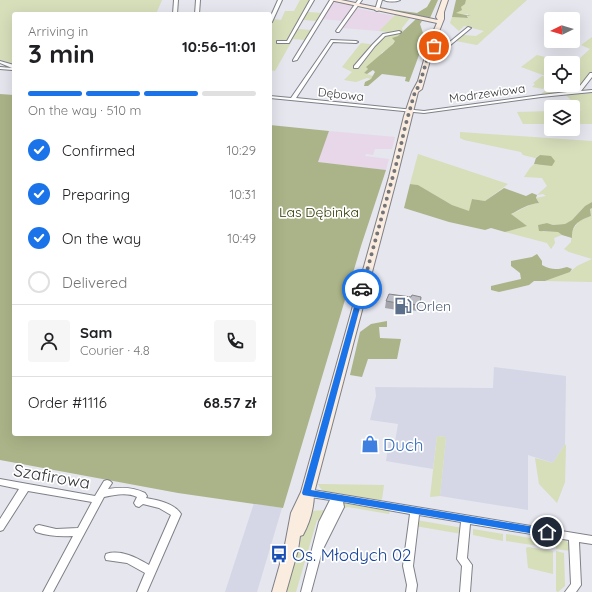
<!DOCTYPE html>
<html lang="en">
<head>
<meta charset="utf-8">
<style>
  body { margin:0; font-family:Quicksand,sans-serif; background:#f6f6f6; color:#202124; height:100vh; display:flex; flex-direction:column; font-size:15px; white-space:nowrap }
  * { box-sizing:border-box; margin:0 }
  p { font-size:13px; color:#757577 }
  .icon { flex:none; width:22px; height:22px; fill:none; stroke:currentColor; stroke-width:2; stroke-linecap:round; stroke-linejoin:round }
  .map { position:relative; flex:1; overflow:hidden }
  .side { position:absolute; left:12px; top:12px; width:260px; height:424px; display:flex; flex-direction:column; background:#fff; border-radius:4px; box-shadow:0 4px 16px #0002 }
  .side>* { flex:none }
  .needle { width:26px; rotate:265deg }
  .fabs { position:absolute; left:544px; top:12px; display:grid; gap:8px }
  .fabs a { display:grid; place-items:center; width:36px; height:36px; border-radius:4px; background:#fff; box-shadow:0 4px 16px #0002; font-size:20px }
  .pin { position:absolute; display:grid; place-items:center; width:34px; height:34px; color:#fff; margin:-17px; border:2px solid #fff; border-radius:50%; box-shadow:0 1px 4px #0007 }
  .courier { position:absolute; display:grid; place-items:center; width:40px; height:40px; margin:-20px; border:3px solid #1a73e8; border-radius:50%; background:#fff; color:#222; box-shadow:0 1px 5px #0007 }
  .summary em { font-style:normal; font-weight:700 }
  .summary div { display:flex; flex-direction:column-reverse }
  .summary { display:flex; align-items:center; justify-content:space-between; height:68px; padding:0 16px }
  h1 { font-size:26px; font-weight:700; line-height:30px }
  .bar { display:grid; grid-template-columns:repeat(4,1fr); gap:6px 4px; align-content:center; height:48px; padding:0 16px }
  .bar i { height:5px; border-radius:3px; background:#e0e0e0 }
  .bar .current { background:#1a73e8 }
  .bar p { grid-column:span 4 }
  .line { display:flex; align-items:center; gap:10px; padding:0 16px; border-top:1px solid #e0e0e0 }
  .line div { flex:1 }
  .round { display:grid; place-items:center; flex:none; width:42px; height:42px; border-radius:4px; background:#f6f6f6 }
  ol { padding:0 16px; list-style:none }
  li { display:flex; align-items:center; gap:12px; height:44px }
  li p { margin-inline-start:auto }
  li .icon { padding:4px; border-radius:50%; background:#1a73e8; color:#fff; stroke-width:4 }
  li:last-child { color:#757577 }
  li i { width:22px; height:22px; border:2px solid #e0e0e0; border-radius:50% }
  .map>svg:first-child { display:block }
  .commercial { fill:#e7d7e9 }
  .built { fill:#d5d7e6 }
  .green { fill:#d6deba }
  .forest { fill:#abb488 }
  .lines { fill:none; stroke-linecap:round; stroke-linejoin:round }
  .street-casing { stroke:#7f8087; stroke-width:2 }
  .secondary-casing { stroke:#7f8087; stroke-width:2 }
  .street { fill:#fff; fill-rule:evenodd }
  .secondary { fill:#fbece0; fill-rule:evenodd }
  .wall { fill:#a3a3a9 }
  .building { fill:#bdbec5; stroke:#84858a }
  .route { fill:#1a73e8 }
  .done { stroke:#737478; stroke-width:4; stroke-dasharray:0 7.2 }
  .labels { text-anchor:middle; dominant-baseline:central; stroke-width:3.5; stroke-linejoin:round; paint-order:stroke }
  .far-street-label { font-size:12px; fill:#353639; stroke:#fff }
  .park-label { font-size:14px; fill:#313802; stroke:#fff }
  .service-label { font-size:14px; fill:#4e5e75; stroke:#fff; text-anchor:start }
  .near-shop-label { font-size:17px; fill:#366cbe; stroke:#fff; text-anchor:start }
  .near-street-label { font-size:17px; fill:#353639; stroke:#fff }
  .near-transit-label { font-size:17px; fill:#164399; stroke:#fff; text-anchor:start }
</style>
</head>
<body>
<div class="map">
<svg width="592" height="592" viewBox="0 0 592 592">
  <rect width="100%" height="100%" fill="#e5e6ee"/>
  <!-- commercial -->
  <path class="commercial" d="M331,1L354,6L344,21L320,19Z
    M356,8L394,16L379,31L342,28Z
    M329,131L395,137L392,149H375L373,155L366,154L365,156L389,159L386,170L317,162Z"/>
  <!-- built -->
  <path class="built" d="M494,367L566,376L565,444L553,463L528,455V510L440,496L446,437L437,436L433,469L386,461L389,441L395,442L398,424L370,420L376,396L375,387L493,388Z
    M254,503L282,508L257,592H225Z"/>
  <!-- green -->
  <path class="green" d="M0,0H162L156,14H14V64L0,60Z
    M300,0H314L308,12L322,13L317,21L303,20L298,29L312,30L306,40L293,39L275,71L270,70V25L273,19L281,20L285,11H294Z
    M466,0H527L477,45L456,41L463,35L476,36L484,31L464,26L459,31L450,23L452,17L468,18V14L458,15L456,13L462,6L465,4Z
    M395,15L410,18L402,28L403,31L390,47L381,53L382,55L367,67L368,69L364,73L373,76L371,79L367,78L356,82L344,80L352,72L342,67L361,43L377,45L387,32L379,31Z
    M592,37V75L578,91L541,94L552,85H573V82L576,79L573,78V63H551V78L521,67L537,55L561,61L567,56L579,59L590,49L581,45Z
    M542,76L551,78V82L543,89L532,87L535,84L533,83Z
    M592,93V124H573V111L582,110L579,109L566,95Z
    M551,111V124H523L517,112Z
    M460,132L592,141V202L585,206L572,220L565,224L553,225L547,223L538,225L543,232H558L562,235L554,238L555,243L551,249L547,243L505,232L526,226L510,215C521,210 528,204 539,203L536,198L546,196L543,194L537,195L547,186L542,178L524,177L530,168L534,164L538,165L540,155L535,158L523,155L521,152L464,140L460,138Z
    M418,154L508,184L485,201L472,199L470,212L452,205L418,185L410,184Z
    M590,208H592V259L569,252L564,249L571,242L572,231L579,221L591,216Z
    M592,259V282L545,281L570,272L577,266Z
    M437,436L446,437L440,496L430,497Z
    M565,444L566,446L565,482L557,503L539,484L535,458L553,463Z
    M318,484L384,485L382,499L379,501L327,493L321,489Z
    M347,502L390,510L389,514L348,507L344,508L340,510L343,504Z
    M326,510L322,521L317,520L296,592H286L307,515L311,511Z
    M416,520L463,528L462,534L415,526Z
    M473,529L503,534V541L473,535Z
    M506,534L542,540V534L552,536V548L506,541Z
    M555,536C565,539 570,541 571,551L556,549Z
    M528,547L553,551V574L528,568L526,548Z
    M556,551L564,553L565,586L558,592L556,591Z"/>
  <!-- forest -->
  <path class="forest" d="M431,0H438L430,18L423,19L373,7L417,13L427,7Z
    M456,0H466L465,4L461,7L462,10L456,13L471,16H467L468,18L452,17Z
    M416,19L422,21L420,24L425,39L409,82L405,81L406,77L382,74L368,86H364L365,82L371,79L375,72L373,70L367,74L364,73L368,69L366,67L393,44L395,41L392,38L398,36Z
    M0,94L14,95V434H270V125L329,131L318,162L386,170L361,246L283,508L178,493L0,460Z
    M540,155L551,156L555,161L552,166L534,164L536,158Z
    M410,184L418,185L452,205L469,211L472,199L485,201L504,188L526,196L532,193L537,195L536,198L539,203C528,204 521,209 511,214L527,226L505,232L491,228L485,230L449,222L404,208Z
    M592,202V208L590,209L591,216C580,220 571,224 572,238L562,235L558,232L539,231L538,225L547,223L553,225L565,224L572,220L585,206Z
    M537,254L542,261V265C550,270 558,270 567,267L572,269L570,272L545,281H534L529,285L499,292L491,290V286L521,279L520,273L511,266V261L532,257Z
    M387,321V327H379L380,338L401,339L397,359H368L362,377L350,375L360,332L371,324Z"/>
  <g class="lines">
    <!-- street casing -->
    <g class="street-casing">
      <path id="street" d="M174,0H178L177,14H173Z
        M196,0H200L199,14H195Z
        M278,0H282L272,22L270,23V18Z
        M310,0H314L289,43H277V41H287Z
        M330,0H334L297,60L293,61V60Z
        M358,0H362L339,32H337L336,31Z
        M378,0H382L379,10L377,11L375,10Z
        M384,0H400C396,2 388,2 384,0Z
        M468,27L471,28L448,47H431L429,46L431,45H446Z
        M399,31L401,32L400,33L385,36L375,46L358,68H354V66L373,44L383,34Z
        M331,40L356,41L358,42L356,43L333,42L296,98L424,111L541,95L576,91L590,73H592V77L581,91L592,90V92L541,97L424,113L270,98V96L291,98Z
        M0,61L14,65V69L12,70L0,69V67L12,68L0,63Z
        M0,479L95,496L104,481L107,480L110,481L112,483L108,489C121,487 133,487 145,493L147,496L146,498C157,500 174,503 181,514L147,592H137L145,573L127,563L106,560L105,557L106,554C121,549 137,558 149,565L171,515L159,508L143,504L139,507L136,506L134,503L137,497C127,492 114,495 104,497L53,592H43L73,536C59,537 49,536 36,532L34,529L36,526L39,525L56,529L78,528L92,502L28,491L3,530L0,531V519L19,489L0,485Z
        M307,489L592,536V544L579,542L581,585L576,592H565L571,584L569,540L470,524L467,558L472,565L470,592H460L462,566L457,559L461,522L419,515L413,566L417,585L416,592H406L407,585L403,566L410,514L343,502L344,507L322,551L311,592H301L319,522L330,500L304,496L302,493L304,490Z"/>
    </g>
    <!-- secondary casing -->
    <g class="secondary-casing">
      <path id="secondary" d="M330,0H341L438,20L436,17L442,0H448L444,12V19L436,39L422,89L418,92L412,116L397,177L314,493C314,508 310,522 303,535L300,536L298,550L286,592H272L284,550L291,513L301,492L389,177L404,116L412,92L418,81L430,39L437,23Z"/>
    </g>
    <!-- street -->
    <use href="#street" class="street"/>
    <!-- secondary -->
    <use href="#secondary" class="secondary"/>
  </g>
  <!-- wall -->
  <path class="wall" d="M411,297H421L419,311L409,310V312L385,308L386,301Z"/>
  <!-- building -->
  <path class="building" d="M389,294L411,297L412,295L421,297L420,305L410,304L409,305L386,301Z"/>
  <!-- route -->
  <path class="route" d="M362,287L365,289L311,490L547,529L551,532L550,535L547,536L303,495L302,493L359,289Z"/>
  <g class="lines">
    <!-- done -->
    <path class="done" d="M362,289L399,154L405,127L414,95L420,83L431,46H434"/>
  </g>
  <!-- icons -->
  <defs>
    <g id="fuel-bare" transform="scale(1.38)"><path d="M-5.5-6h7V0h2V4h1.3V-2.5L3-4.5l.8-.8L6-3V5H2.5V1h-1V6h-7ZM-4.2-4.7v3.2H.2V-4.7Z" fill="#5c6f8a" stroke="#fff" stroke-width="2.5" paint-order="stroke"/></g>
    <g id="shop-bare" transform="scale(1.38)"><path d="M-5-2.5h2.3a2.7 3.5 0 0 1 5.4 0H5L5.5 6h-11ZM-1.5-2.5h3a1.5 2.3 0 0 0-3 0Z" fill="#3f7fe0" stroke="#fff" stroke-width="2.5" paint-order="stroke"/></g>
    <g id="bus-bare" transform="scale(1.38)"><path d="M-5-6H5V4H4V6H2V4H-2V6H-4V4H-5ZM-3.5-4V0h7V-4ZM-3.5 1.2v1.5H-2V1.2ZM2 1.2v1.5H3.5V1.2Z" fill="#1a4fb4" stroke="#fff" stroke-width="2.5" paint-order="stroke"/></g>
  </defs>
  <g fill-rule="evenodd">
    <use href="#fuel-bare" x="403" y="306"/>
    <use href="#shop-bare" x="370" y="444"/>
    <use href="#bus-bare" x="279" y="554"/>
  </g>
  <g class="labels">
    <!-- far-street labels -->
    <g class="far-street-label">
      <text transform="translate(487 93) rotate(-8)">Modrzewiowa</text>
      <text transform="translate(341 94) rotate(6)">Dębowa</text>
    </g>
    <!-- park labels -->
    <g class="park-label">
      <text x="319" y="212">Las Dębinka</text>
    </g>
    <!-- service labels -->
    <g class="service-label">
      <text x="416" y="306">Orlen</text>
    </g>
    <!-- near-shop labels -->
    <g class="near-shop-label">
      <text x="383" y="444">Duch</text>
    </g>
    <!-- near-street labels -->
    <g class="near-street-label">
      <text transform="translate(52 476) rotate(10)">Szafirowa</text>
    </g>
    <!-- near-transit labels -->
    <g class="near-transit-label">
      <text x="292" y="554">Os. Młodych 02</text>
    </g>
  </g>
</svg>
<div class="fabs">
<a><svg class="needle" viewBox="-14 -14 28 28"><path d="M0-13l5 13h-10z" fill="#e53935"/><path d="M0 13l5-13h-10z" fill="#757577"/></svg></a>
<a><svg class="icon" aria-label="locate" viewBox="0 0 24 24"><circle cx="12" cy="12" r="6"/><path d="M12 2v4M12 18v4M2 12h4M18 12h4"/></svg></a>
<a><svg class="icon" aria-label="layers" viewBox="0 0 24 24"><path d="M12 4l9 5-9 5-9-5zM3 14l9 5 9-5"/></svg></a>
</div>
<div class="pin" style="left:434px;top:46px;background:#ea580c"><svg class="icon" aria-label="bag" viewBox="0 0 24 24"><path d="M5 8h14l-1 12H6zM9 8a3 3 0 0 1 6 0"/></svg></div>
<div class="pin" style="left:547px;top:532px;background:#1f2937"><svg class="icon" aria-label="home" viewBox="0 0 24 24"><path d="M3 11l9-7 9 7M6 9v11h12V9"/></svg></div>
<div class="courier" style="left:362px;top:289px"><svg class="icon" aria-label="car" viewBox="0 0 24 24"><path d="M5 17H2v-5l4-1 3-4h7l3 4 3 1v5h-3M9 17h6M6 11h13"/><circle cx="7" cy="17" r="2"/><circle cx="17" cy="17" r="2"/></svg></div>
<section class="side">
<div class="summary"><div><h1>3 min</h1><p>Arriving in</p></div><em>10:56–11:01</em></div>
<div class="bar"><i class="current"></i><i class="current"></i><i class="current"></i><i></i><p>On the way · 510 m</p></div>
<ol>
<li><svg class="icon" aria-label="check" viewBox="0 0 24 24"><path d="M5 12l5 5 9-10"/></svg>Confirmed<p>10:29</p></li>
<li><svg class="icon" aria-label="check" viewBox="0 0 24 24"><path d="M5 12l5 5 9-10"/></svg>Preparing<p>10:31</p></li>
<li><svg class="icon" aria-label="check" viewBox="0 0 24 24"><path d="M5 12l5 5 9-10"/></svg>On the way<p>10:49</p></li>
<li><i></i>Delivered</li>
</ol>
<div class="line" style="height:72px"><a class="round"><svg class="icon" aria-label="person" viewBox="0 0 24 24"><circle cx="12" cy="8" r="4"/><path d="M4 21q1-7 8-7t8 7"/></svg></a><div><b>Sam</b><p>Courier · 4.8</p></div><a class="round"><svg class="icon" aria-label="phone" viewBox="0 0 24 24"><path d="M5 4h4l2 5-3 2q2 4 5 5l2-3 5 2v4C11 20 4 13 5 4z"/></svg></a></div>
<div class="line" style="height:52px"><div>Order #1116</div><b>68.57 zł</b></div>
</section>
</div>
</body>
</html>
